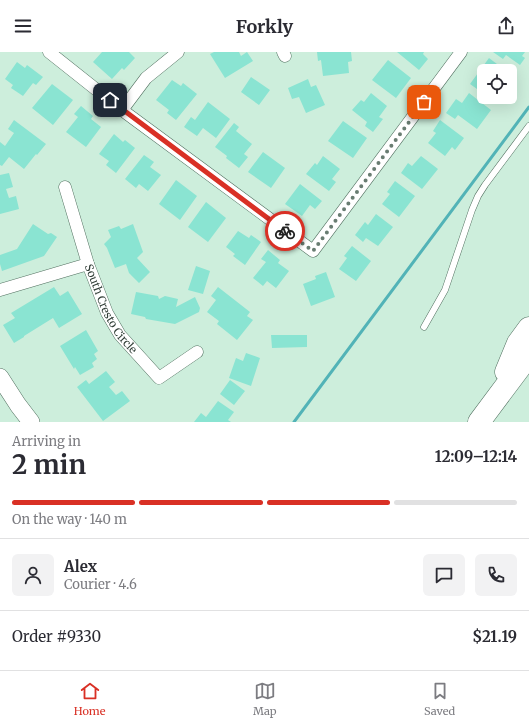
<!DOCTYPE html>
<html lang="en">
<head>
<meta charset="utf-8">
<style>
  body { margin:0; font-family:Merriweather,serif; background:#f2f2f3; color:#2b2b33; height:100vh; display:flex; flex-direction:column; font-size:15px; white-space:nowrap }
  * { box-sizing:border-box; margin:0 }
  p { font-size:13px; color:#7c7c81 }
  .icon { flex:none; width:22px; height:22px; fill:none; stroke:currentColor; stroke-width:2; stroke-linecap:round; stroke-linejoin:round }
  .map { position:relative; height:370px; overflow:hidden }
  .panel { display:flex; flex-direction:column; background:#fff; flex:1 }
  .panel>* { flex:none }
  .controls { position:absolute; left:477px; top:12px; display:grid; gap:8px }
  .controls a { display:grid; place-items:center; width:40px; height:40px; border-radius:6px; background:#fff; box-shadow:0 4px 16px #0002; font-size:20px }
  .pin { position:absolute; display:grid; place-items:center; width:34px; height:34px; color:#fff; margin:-17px; border-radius:8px; box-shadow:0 2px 6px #0006 }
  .courier { position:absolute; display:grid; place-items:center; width:40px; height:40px; margin:-20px; border:3px solid #d93025; border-radius:50%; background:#fff; color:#222; box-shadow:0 1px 5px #0007 }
  .headline em { font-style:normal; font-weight:700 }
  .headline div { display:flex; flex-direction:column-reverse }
  .headline { display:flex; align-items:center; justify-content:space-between; height:68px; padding:0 12px }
  h1 { font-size:26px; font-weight:700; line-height:30px }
  .bar { display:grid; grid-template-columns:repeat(4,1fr); gap:6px 4px; align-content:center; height:48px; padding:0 12px }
  .bar i { height:5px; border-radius:3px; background:#e1e1e2 }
  .bar .selected { background:#d93025 }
  .bar p { grid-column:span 4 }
  .line { display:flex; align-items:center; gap:10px; padding:0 12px; border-top:1px solid #e1e1e2 }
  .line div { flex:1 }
  .round { display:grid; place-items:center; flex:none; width:42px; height:42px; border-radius:6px; background:#f2f2f3 }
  header { display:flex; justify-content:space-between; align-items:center; height:52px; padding:0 12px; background:#fff; font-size:18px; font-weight:700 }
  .tab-bar { display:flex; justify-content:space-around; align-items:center; height:56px; border-top:1px solid #e1e1e2; background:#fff; font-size:11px; color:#7c7c81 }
  .tab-bar a { display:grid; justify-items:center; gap:2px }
  .tab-bar .selected { color:#d93025 }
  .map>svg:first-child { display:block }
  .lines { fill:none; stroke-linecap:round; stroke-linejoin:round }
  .stream { stroke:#52b3b7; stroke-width:3 }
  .building { fill:#8ae4d2 }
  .lane-casing { stroke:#516f5f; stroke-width:7 }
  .street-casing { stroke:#516f5f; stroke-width:13 }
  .secondary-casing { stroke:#516f5f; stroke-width:18 }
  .highway-casing { stroke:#516f5f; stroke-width:23 }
  .lane { stroke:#fff; stroke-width:6 }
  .street { stroke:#fff; stroke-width:12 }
  .secondary { stroke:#fff; stroke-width:17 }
  .highway { stroke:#fff; stroke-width:22 }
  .done { stroke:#697d72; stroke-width:4; stroke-dasharray:0 7.2 }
  .route { stroke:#d93025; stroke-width:5 }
  .labels { text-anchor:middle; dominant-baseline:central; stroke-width:4; stroke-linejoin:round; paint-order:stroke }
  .street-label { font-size:11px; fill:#334039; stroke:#cdeedc }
</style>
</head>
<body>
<header><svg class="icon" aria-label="menu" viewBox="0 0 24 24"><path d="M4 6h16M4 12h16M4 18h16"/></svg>Forkly<svg class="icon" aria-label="share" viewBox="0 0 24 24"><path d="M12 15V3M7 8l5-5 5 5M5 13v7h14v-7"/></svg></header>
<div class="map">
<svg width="529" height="370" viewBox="0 0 529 370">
  <rect width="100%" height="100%" fill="#cdeedc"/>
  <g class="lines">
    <!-- stream -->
    <path class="stream" d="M294,370L529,55"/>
  </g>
  <!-- building -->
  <path class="building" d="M102,0H129L135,6L124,18L122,16L112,27L93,10Z
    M214,0H239L241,4L247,0L253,9L225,26L210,2Z
    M317,0H351L352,9L348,10L349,21L323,24L321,8L318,9Z
    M397,0H424L423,2L428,7L419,18Z
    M493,0H525L522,4L525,6L520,13L506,3L503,7Z
    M489,6L497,12L494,16L498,19H484V42L470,32Z
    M388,8L411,26L396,46L372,28Z
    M17,10L25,16L27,13L43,25L36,33L33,31L23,44L11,36L13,33L5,27Z
    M251,25L270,38L259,53L241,40Z
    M308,27L311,35L316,33L325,53L306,61L299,45L292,47L288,36Z
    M172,28L181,34L183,31L197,42L176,68L167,61L169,58L156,48Z
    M52,32L73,48L53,73L32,56Z
    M371,41L387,54L379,65L383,67L373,80L365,74L367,70L352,58L361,48L364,50Z
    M469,41L491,58L477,77L458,63L455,67L446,61L456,47L462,51Z
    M208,50L230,67L216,86L203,76L197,84L184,75L191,65L195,68Z
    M81,54L93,64L91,67L101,75L86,95L66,80L78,65L74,62Z
    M14,68L46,92L37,103L36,102L24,117L9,105L2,114L0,113V90L5,94L14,81L8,77Z
    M440,68L464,86L455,98L452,95L445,104L428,91L436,81L433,79Z
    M343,69L367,86L353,106L328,89Z
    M234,71L239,75L236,79L252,92L244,102L248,105L239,116L226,106L227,104L215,95Z
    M114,82L123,90L125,88L135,96L116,121L106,113L109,109L99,102Z
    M263,100L285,116L271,136L248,120Z
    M144,103L154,110L150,115L161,123L148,139L139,132L136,136L125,127Z
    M323,104L340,117L332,127L336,130L329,139L306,122L315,111L317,113Z
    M421,104L438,117L422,137L401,121L408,111L412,114Z
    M9,121L13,135L6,137L9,146L16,144L19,157L0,162V123Z
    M176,128L197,144L180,168L159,152Z
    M395,129L415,144L399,165L382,152L390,142L387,140Z
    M300,132L322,149L315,157L310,153L302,164L285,152Z
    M206,150L226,166L208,190L188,175Z
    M376,162L393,175L378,194L366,186L363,190L355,183L365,170L368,173Z
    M33,172L48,182L51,181L57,185L44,204L2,219L0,212V203L17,197Z
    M133,172L143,200L137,206L150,220L139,231L129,221L126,212L115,216L107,196L104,192L111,185L108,178L119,174L121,177Z
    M238,179L249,186L251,183L261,190L245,213L233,204L235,202L226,195Z
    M352,194L371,209L356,229L339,217L347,206L344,204Z
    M268,198L280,208L278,211L289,219L276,236L267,229L263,234L253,226L266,210L261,207Z
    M196,214L210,219L203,242L188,238Z
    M326,220L335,245L311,254L303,232L316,227L315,224Z
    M54,235L60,244L68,239L82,262L59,276L53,266L24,284V285L14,291L3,273L15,266L11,261Z
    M218,235L250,260L247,264L253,268L237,288L217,272L219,269L207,260L216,248L211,244Z
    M136,240L158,244L159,247L165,244L178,247L176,255L195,245L200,256L199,260L175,272L146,267L145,265L131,262Z
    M86,278L98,299L94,302L97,307L92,311L94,315L80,323L75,315L74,317L60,294Z
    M271,283H307V295L272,296Z
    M246,301L260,306L251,334L229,326L236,306L243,309Z
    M106,319L115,330L109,335L116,343L122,339L130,349L103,369L77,335L86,328L89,332Z
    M230,328L245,339L234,353L220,342Z
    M218,349L234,360L228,368L231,370H194L201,361L206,365Z"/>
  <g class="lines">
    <!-- lane casing -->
    <g class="lane-casing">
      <path id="lane" d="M424,275L445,238L472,158L478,144L485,133L529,74"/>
    </g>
    <!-- street casing -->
    <g class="street-casing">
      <g id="street">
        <path d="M49,0L122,58L313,199L461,0"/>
        <path d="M283,0L285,4"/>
        <path d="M122,58L146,26L178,0"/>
        <path id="s1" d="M65,135L88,212L107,261L120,283L159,326L197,300"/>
        <path d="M0,238L88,212"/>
      </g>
    </g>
    <!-- secondary casing -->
    <g class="secondary-casing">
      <path id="secondary" d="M0,325L18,353L31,370"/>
    </g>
    <!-- highway casing -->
    <g class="highway-casing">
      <path id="highway" d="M506,320L518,291L529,276
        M479,370L529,303"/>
    </g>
    <!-- lane -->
    <use href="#lane" class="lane"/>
    <!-- street -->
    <use href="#street" class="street"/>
    <!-- secondary -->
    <use href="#secondary" class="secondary"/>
    <!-- highway -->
    <use href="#highway" class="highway"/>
  </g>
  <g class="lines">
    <!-- done -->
    <path class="done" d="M285,179L313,199L424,50"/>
    <!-- route -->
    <path class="route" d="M110,48L285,179"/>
  </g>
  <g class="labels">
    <!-- street labels -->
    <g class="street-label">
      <text stroke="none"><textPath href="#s1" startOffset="131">South Cresto Circle</textPath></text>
    </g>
  </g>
</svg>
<div class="controls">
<a><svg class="icon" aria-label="locate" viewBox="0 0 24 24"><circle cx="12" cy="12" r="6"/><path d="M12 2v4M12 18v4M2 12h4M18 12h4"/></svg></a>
</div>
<div class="pin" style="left:424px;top:50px;background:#ea580c"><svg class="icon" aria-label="bag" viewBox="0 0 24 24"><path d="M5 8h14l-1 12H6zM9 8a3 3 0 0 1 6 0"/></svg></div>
<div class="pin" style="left:110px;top:48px;background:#1f2937"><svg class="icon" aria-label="home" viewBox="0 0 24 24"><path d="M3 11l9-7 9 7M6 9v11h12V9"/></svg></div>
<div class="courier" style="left:285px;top:179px"><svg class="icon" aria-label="bike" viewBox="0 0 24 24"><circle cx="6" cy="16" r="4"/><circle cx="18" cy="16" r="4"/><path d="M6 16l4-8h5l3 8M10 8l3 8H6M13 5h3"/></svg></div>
</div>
<section class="panel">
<div class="headline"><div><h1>2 min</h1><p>Arriving in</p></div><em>12:09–12:14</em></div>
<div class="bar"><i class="selected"></i><i class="selected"></i><i class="selected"></i><i></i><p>On the way · 140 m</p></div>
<div class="line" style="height:72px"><a class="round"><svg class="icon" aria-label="person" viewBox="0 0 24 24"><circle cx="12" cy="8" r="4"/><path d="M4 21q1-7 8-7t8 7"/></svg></a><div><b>Alex</b><p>Courier · 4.6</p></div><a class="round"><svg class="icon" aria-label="chat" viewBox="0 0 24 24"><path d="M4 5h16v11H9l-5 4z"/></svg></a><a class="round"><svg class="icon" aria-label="phone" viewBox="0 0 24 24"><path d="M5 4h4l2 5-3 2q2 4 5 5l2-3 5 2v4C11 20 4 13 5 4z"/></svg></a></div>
<div class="line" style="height:52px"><div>Order #9330</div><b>$21.19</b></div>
</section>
<nav class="tab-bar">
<a class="selected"><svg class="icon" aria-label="home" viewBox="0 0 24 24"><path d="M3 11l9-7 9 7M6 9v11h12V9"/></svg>Home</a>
<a><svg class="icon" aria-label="map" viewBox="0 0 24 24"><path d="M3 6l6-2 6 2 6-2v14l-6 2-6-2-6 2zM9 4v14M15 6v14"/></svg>Map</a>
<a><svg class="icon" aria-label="saved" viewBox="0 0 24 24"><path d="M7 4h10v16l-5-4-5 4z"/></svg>Saved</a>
</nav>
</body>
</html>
